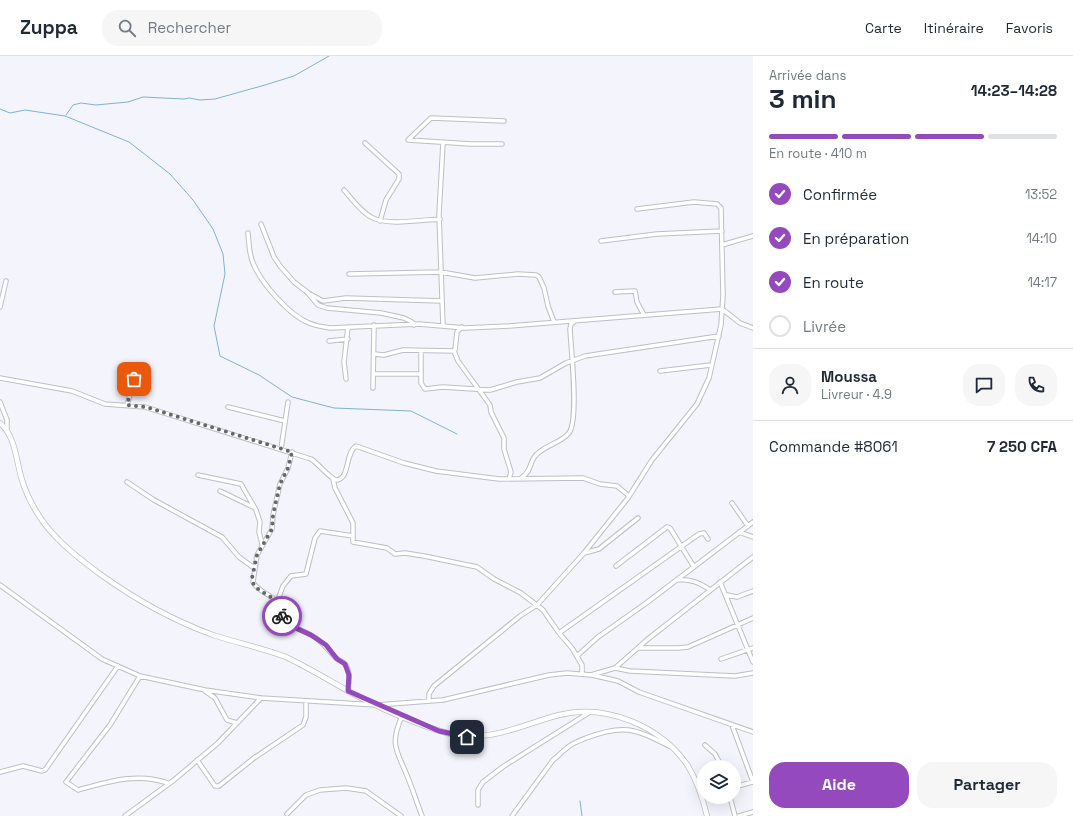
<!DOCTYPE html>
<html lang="fr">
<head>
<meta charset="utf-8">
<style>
  body { margin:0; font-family:"Space Grotesk",sans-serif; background:#f6f6f7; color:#1f2937; height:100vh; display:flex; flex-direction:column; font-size:15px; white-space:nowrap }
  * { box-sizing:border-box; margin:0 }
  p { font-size:13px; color:#747a83 }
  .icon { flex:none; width:22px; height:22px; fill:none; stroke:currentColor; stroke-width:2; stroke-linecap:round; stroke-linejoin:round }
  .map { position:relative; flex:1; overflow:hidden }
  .details { display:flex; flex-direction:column; background:#fff; width:320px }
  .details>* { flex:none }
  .tools { position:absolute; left:697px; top:704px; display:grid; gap:8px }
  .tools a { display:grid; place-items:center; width:44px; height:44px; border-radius:50%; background:#fff; box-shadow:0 4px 16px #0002; font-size:20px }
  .pin { position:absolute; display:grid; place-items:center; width:34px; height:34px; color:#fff; margin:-17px; border-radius:8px; box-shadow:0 2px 6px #0006 }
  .courier { position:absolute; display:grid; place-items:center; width:40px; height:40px; margin:-20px; border:3px solid #944abc; border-radius:50%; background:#fff; color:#222; box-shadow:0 1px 5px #0007 }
  .head em { font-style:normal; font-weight:700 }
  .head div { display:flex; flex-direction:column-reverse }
  .head { display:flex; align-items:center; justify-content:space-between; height:68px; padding:0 16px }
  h1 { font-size:26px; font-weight:700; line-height:30px }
  .bar { display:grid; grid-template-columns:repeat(4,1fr); gap:6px 4px; align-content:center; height:48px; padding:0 16px }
  .bar i { height:5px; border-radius:3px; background:#e0e1e3 }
  .bar .current { background:#944abc }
  .bar p { grid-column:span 4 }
  .line { display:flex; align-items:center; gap:10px; padding:0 16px; border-top:1px solid #e0e1e3 }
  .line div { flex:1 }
  .round { display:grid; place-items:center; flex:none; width:42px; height:42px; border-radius:16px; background:#f6f6f7 }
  ol { padding:0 16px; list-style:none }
  li { display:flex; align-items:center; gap:12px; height:44px }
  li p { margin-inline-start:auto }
  li .icon { padding:4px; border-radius:50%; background:#944abc; color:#fff; stroke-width:4 }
  li:last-child { color:#747a83 }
  li i { width:22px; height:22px; border:2px solid #e0e1e3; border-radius:50% }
  .cta { display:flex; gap:8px; margin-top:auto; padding:8px 16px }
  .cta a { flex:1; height:46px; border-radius:16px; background:#944abc; color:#fff; font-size:16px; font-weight:700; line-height:46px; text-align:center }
  .cta a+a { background:#f6f6f7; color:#1f2937 }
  header { display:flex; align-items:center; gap:24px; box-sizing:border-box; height:56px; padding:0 20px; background:#fff; border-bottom:1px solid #e0e1e3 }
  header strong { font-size:19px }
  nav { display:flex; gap:22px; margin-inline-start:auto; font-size:14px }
  .search { width:280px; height:36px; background:#f6f6f7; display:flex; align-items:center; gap:10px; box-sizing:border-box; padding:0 14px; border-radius:16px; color:#747a83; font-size:15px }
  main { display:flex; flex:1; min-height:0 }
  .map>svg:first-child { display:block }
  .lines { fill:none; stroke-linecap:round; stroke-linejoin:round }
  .stream { stroke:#80b1d5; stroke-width:1 }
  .street-casing { stroke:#bebec6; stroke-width:5.5 }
  .secondary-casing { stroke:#bebec6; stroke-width:6 }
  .street { stroke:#fff; stroke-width:3.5 }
  .secondary { stroke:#fff; stroke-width:4.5 }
  .done { stroke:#67676c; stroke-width:4; stroke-dasharray:0 7.2 }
  .route { stroke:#944abc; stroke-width:5 }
</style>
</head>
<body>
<header>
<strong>Zuppa</strong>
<div class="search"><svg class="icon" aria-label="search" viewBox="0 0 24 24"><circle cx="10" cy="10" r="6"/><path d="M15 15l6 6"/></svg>Rechercher</div>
<nav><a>Carte</a><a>Itinéraire</a><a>Favoris</a></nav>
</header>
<main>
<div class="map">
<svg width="753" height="760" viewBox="0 0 753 760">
  <rect width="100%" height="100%" fill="#f4f4fc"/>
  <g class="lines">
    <!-- stream -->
    <path class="stream" d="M0,53L10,57L25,54L65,60L129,86L170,118L193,144L213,173L223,198L225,218L214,270L220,300L259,319L292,341L334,352L411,355L457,378
      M66,59L73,49L81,47L96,49L128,46L143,41L184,43L189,42L200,44L215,43L265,29L294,20L329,0
      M580,745L582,760"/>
    <!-- street casing -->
    <g class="street-casing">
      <path id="street" d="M365,87L399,118V123L386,144L380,165
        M443,87L439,158L443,270
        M502,88H471L408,84L431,62L504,65
        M344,134C352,143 360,155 371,161C386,170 421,164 440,163
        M261,168L274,201L280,210L294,226L307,236L318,249L327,252L381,257L404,262L412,266L414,269
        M248,177C249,187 249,198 253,207C261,227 289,259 309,267C316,270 323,271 330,272L419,268L465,272L509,270L722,253L740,267L753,272
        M601,185L657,178L722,175
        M722,189L753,180
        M349,218L441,216L475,222L518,218L536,219L539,221L544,232L548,250L554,266
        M615,236L635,235L637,246L644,259
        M308,237L323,245L346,242L442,245
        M0,251L6,225
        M329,285L348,283
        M421,295V318
        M454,295L458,305L490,349L491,356L504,382V393L511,416L509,423
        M374,298L384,299L403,294L454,295L455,294L457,276L462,271
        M660,315L711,309
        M374,318H421V327L425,333L443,331L490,334L517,326L540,322L566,307L585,300L719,280
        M0,322L72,335L105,348L145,351L311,403C318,407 331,424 337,424C350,422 345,397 356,390L404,407L436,415L499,423L583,422L600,428L617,430L629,440
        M346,323L344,306L348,271
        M373,332L374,269
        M0,346L7,364V373
        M127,349L138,311
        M228,351L285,365
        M281,393L288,346
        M292,396L288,412L280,428L273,459L272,473L257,499L253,526C258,536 269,537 276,545C278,571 298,570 316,582C324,588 328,594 335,601C338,605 343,605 345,608C351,616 349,626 348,635
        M198,419L241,428L256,454L260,466L259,476L262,488
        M522,421C532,415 529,406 536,399C545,389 561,387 569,377C579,364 571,292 570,273L571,268L575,265
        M333,423L335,432L353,467V486L387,492L395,498L405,497L424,500L477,511L494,523L521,537L543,554L559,577L572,592L582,609V618
        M127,426L154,444L222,481L239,501L254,512
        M220,435L253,451
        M732,447L748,470
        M739,476L753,481
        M584,497L599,493L638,462
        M616,510L667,471L670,472L694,511
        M677,524C690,523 699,526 710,534
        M720,526L753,606
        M0,529L102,603L140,620L205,634L261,642L377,649L443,644L549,619L567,617L591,619L615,612L630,615L735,620L753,617
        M727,539L737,541L753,535
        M277,546L283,530L291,520L306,518L315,482L320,475L353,480
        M559,577L699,478L704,477L708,483
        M639,592H678L688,591L753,562
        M577,600L598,581L645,548L753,466
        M721,603L753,592
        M615,612L648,583L753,501
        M592,619L618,625L639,636L753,676
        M140,620L110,669L66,726L78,734C108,726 137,716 168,727
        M205,635L215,642L227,664L237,667
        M429,645V638L434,630L520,560L537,549L584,497L628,442L652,404L697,348L709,322L721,269L723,239L721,152L717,148L694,146L637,153
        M402,660C389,690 397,694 408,722C413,734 417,747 422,760
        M732,669L753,726
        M705,689L715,698L722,711
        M197,704L215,730H219L254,702L303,669L306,661V645
        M0,716L23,710L42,715L45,714L118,610
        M734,731L753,726
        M730,741L735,760
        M478,749V734L483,726L504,710L590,656
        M287,758L306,739L320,734L346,732L366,735L401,760
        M125,760L174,724L218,687L261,642
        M512,760L553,704C559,700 561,696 567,692C572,687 579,685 586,682C623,668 634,672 669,690
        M739,760L753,756"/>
    </g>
    <!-- secondary casing -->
    <g class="secondary-casing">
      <path id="secondary" d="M0,367C16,381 16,405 22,424C28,444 41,466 56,481C69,495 85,507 100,518C136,544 172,564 213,579C237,587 263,592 286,601C309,612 330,625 352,637C379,652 418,669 447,677C489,688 520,669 559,659C606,647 661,670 688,710C697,725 703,743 707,760"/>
    </g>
    <!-- street -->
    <use href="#street" class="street"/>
    <!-- secondary -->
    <use href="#secondary" class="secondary"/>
  </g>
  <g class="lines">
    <!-- done -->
    <path class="done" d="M134,323L127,349L146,351L292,396L288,412L280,428L273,459L272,473L257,499L252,522C252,534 269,538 276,545V550L282,560"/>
    <!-- route -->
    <path class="route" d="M282,560L287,568L311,579L326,589L337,603L345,608L349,619L348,635L439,675L467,681"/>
  </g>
</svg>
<div class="tools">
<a><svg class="icon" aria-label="layers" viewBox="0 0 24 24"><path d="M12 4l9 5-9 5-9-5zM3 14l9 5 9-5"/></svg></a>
</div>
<div class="pin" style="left:134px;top:323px;background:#ea580c"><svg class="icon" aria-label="bag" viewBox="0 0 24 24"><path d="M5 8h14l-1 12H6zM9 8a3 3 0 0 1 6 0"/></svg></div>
<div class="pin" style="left:467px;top:681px;background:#1f2937"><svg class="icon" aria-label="home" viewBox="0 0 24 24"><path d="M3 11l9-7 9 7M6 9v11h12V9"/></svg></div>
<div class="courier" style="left:282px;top:560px"><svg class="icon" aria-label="bike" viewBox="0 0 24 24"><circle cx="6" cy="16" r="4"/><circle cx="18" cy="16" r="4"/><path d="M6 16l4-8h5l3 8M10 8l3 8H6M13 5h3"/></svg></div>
</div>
<section class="details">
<div class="head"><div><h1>3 min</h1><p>Arrivée dans</p></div><em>14:23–14:28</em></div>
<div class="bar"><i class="current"></i><i class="current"></i><i class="current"></i><i></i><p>En route · 410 m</p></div>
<ol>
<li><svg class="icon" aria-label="check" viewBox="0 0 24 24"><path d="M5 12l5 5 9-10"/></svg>Confirmée<p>13:52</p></li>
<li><svg class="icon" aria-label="check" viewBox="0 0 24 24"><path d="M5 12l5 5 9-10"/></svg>En préparation<p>14:10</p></li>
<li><svg class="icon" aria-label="check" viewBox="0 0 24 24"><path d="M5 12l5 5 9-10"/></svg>En route<p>14:17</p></li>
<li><i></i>Livrée</li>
</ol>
<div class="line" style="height:72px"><a class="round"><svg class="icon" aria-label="person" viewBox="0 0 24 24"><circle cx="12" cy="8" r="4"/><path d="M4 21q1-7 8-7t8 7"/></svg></a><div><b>Moussa</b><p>Livreur · 4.9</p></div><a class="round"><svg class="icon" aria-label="chat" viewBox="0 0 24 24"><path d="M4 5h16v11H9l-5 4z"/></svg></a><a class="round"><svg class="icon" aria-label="phone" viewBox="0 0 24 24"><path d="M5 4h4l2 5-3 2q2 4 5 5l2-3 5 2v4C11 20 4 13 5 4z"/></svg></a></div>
<div class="line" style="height:52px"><div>Commande #8061</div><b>7 250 CFA</b></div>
<div class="cta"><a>Aide</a><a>Partager</a></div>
</section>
</main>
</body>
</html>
